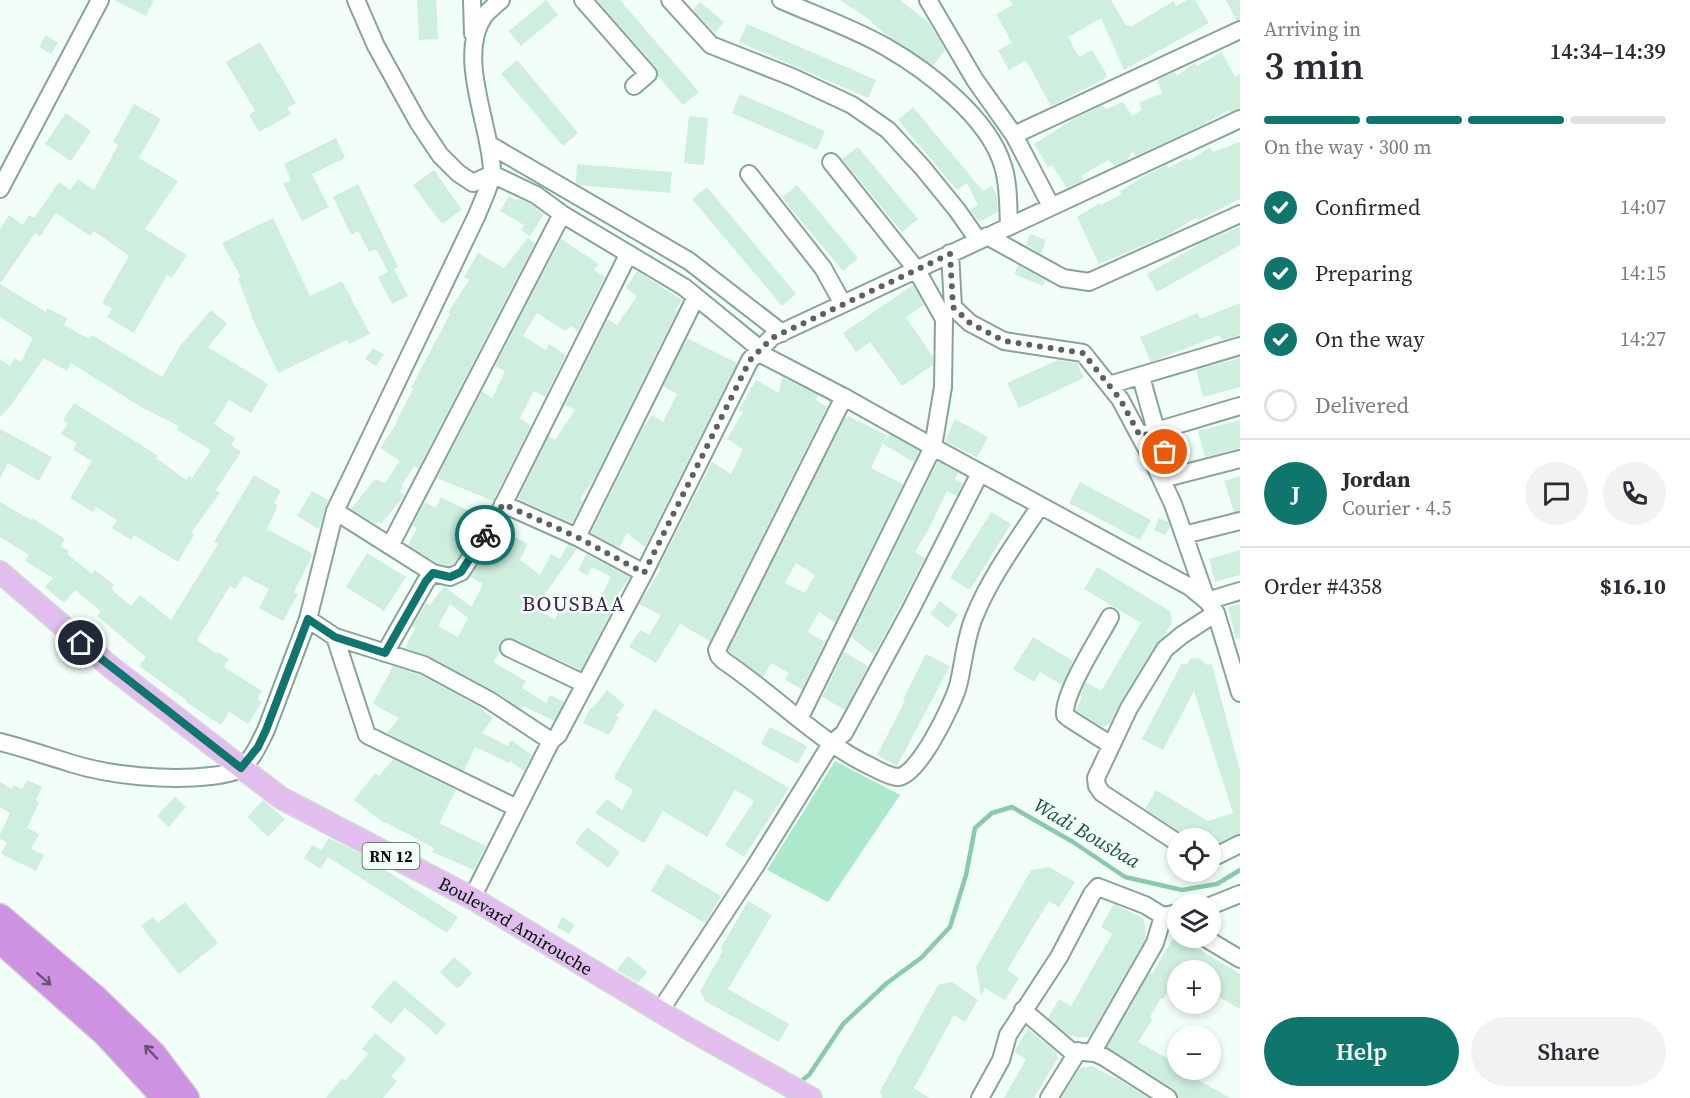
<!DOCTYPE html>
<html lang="en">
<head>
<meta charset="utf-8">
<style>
  body { margin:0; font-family:"Source Serif 4",serif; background:#f2f2f3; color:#2b2b33; height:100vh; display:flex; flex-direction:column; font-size:22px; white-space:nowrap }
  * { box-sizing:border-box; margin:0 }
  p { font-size:20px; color:#7c7c81 }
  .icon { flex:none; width:33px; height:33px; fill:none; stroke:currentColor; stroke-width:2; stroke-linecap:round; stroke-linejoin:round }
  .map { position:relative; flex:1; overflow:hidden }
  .panel { display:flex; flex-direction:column; background:#fff; width:450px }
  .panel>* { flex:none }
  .controls { position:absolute; left:1167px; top:828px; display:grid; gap:12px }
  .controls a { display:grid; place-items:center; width:54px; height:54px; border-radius:50%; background:#fff; box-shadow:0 3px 9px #0003; font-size:30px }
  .pin { position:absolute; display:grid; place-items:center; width:51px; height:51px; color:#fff; margin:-26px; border:3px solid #fff; border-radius:50%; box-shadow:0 2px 6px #0007 }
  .courier { position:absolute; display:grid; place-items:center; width:60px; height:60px; margin:-30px; border:4px solid #0f766e; border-radius:50%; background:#fff; color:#222; box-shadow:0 2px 8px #0007 }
  .overview em { font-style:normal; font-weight:600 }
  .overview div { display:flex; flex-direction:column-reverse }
  .overview { display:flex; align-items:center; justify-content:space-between; height:102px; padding:0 24px }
  h1 { font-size:39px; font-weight:600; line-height:45px }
  .bar { display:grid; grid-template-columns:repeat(4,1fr); gap:9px 6px; align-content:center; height:72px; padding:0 24px }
  .bar i { height:8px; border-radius:4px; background:#e1e1e2 }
  .bar .current { background:#0f766e }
  .bar p { grid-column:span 4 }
  .line { display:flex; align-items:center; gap:15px; padding:0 24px; border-top:2px solid #e1e1e2 }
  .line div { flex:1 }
  .round { display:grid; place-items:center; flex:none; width:63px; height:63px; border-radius:32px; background:#f2f2f3 }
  ol { padding:0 24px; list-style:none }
  li { display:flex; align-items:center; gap:18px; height:66px }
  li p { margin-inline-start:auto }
  li .icon { padding:6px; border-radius:50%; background:#0f766e; color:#fff; stroke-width:4 }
  li:last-child { color:#7c7c81 }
  li i { width:33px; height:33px; border:3px solid #e1e1e2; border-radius:50% }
  .action { display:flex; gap:12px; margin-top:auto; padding:12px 24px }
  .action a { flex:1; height:69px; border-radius:36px; background:#0f766e; color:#fff; font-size:24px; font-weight:600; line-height:69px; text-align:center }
  .action a+a { background:#f2f2f3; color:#2b2b33 }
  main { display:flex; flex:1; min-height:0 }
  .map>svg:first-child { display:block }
  .pitch { fill:#ace8ca }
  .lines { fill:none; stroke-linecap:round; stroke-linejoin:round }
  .stream { stroke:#89caaa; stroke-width:4.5 }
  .building { fill:#ceeede; fill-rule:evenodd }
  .minor-casing { stroke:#87a595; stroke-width:20 }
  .major-casing { stroke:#d7d9d8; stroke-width:24 }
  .highway-casing { stroke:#d7d9d8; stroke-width:27 }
  .minor { stroke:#fff; stroke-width:16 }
  .major { stroke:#e1beed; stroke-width:21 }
  .highway { stroke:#cd92e1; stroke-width:24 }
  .oneway { stroke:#6a5276 }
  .done { stroke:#59645e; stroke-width:6; stroke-dasharray:0 10.8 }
  .route { stroke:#0f766e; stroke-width:8 }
  .labels { text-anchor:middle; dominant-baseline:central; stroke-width:5; stroke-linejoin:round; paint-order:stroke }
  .shield { fill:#f2fff8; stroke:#4d5852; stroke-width:1.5 }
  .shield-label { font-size:16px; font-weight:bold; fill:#06110b }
  .street-label { font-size:18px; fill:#06110b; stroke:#f2fff8 }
  .water-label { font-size:20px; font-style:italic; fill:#20523d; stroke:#f2fff8 }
  .quarter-label { font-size:21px; letter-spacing:1.5px; fill:#441c50; stroke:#f2fff8 }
</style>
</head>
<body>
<main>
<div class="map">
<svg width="1240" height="1098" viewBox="0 0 1240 1098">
  <rect width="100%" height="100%" fill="#f2fff8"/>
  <!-- pitch -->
  <path class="pitch" d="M835,761L900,795L828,902L767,870Z"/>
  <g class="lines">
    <!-- stream -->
    <path class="stream" d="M797,1084L809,1075L843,1024L887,983L921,958L950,927L966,875L975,828L992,813L1012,807L1073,842L1125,877L1182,890L1217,884L1240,870"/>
  </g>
  <!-- building -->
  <path class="building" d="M114,0H154L146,16Z
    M417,0H436L438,39L419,40Z
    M546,0L558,15L521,46L509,31Z
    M597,0H620L699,92L683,105L658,76L656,67Z
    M840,0H900L929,23L945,50L933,66L888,36L872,23L873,22Z
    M1010,0H1111L1126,26L1129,25L1130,27L1174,1L1176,6L1187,0H1195L1209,23L1124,70L1101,18L1068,37L1079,57L1092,50L1106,73V78L1051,106L1026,60L1009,70L998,50L1012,43L996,14L1013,5Z
    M1226,0H1240V20H1236Z
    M700,2L724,22L715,33L693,10Z
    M747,24L876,80L868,98L739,42Z
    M46,35L58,43L51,54L39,47Z
    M260,42L296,103L287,108L291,114L259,132L249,115L255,111L226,62Z
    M1222,52L1235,77L1240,74V109L1230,112L1229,110L1200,126L1136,156L1133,151L1126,161L1115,166L1108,160L1081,176L1084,180L1067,188L1052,165L1048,167L1034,144L1074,119L1103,105L1106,109L1123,102L1132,116L1142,110L1139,103L1162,93L1157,80L1175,72L1177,76L1194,63L1197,66Z
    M517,60L578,133L563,146L501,74Z
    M740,94L825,131L817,150L732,113Z
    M134,104L161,119L139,158L178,181L145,229L187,255L172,278L167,275L134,333L107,317L112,309L102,303L129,256L94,231L90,236L56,213L40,236L35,233L0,284L46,312L47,308L67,318L64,325L89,339L92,335L162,377L181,345L211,310L227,324L208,347L268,384L251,413L229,400L214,424L235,438L231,445L241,452L216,490L220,493L191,533L194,535L178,562L134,535L131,540L112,528L117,520L96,507L93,512L70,498L92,461L73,450L77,443L61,434L68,423L63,420L74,403L157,455L156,458L186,480L189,476L192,478L211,450L177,430L179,426L141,407L71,363L67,371L44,358L11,405L0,417V359L10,366L15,358L21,362L33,338L0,317V229L9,215L23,225L29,215L34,218L59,182L70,190L78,179L94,190L118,145L113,142Z
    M913,107L983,191L992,186L997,196L998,212L979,222L970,210L978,205L967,183L957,190L898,120Z
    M66,113L91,131L71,161L45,144Z
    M689,116L708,118L704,165L684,163Z
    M336,138L345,158L312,174L329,207L302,221L283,184L291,180L284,164Z
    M1240,142V199L1198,220L1197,217L1170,234L1099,264L1077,217L1100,203L1101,205L1122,194L1120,191L1148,174L1167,165L1168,168L1187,158L1189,161L1210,147L1213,152Z
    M858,147L918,219L902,232L842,159Z
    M577,164L672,172L670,193L579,185L576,183Z
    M434,170L462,210L442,224L413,185Z
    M358,184L398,267L394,269L408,296L392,304L378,277L388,272L376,249L369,252L358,231L351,235L333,197Z
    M797,185L858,258L843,271L782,198Z
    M707,187L796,294L782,306L692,199Z
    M509,196L517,201L518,198L531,204L544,214L530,236L521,230L524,225L500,211Z
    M273,218L310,296L342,281L370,334L349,344L347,340L278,373L252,317L238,278L241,277L222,243Z
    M1240,227V245L1157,292L1147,274L1205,241Z
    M1030,234L1046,240L1041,254L1026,245Z
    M528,238L535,243L418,469L414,466L402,485L403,486L400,492L405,495L381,524L378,522L376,524L351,509L375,479L385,483L400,461L380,448L397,423L396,422L413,389L411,388L450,314L448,313L469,280L464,277L478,253L504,268Z
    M561,239L599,264L594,270L605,277L578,331L571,326L565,331L537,313L523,336L546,350L549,344L566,355L545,397L534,391L520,418L531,426L493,501L437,478L482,391L492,398L505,371L495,366Z
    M1018,265L1045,280L1043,286L1014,274Z
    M637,271L682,300L675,310L677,311L594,479L580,499L583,501L572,523L518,499L549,436L555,440L575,410L565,405L608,319L617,325L637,296L626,288Z
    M913,285L924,305L906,317L933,357V365L902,386L870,342L856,352L843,333Z
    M1240,303V335L1222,340L1220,335L1151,362L1140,337L1198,313L1200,319Z
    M687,338L737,363L645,547L627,533L619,548L591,533L644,426L652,415L663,422L677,394L663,386Z
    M373,348L384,354L376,366L365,359Z
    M1240,358V387L1203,397L1196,370Z
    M1058,360L1077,363L1084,378L1019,408L1007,383Z
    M782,377L818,395L816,400L827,407L710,641L680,624L656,663L629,647L640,630L649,635L661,615L639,604L661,569L659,567L712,462L731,474L743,449L727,439L743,412L739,410L756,380L779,393Z
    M848,416L887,435L871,468L903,484L835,623L819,612L808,632L825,642L802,689L785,680L789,673L771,663L763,677L728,651L845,417L847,418ZM796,563L815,575L805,593L785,583Z
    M955,419L988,437L977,457L945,441Z
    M1240,420V448L1205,457L1198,431Z
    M0,429L52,457L39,481L8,463L0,478Z
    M889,434L919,451L914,462L883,444Z
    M938,461L958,472L955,479L963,483L957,496L947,491L930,527L915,552L925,558L874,655L851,637Z
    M254,475L281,491L274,503L278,505L267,529L313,554L294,592L298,594L283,621L259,608L269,589L244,576L235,589L230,586L197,640L217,654L218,652L229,659L224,667L262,691L257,699L262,702L248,724L229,712L221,725L186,702V700L139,666L146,657L97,616L101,611L75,590L64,603L45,587L53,578L25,561L29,555L0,537V502L31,520L32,518L65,539L60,546L69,551L67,554L92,574L95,570L114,585L111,589L131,606L140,595L171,620L218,544L214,542Z
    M1240,476V511L1234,512L1224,481Z
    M1080,482L1151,520L1140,540L1069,503Z
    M312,491L328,500L319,529L297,516Z
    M441,497L484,519L454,564L449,566L437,563L408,545L417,528L412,526L425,502L436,508Z
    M991,512L1011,524L970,590L950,578Z
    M1159,518L1168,522L1170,526L1165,535L1154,530Z
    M502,530L528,544L520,560L540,575L551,554L560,559L568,544L577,549L534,609L555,619L566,596L594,610L611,577L592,567L587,576L578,570L586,554L630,577L613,601L616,603L581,670L513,639L508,638L500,643V652L493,662L526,681L522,688L546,703L550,695L564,702L554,721L523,706L522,709L494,691L429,656L405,648L415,628L412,626L426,603L430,605L444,586L471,607L483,584L470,577ZM450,604L468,618L458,637L438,626Z
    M1240,550V575L1215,582L1209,559Z
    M367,553L406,577L384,611L346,587Z
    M1097,567L1170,611L1172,622L1164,636L1156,644L1120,703L1110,724L1102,727L1076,710L1082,697L1080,696L1086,682L1101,691L1141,623L1084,589Z
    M940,601L958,615L948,628L930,614Z
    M1240,604V638L1236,639L1228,607Z
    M1033,637L1073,661L1062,685L1040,672L1034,682L1013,669Z
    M844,652L868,666L845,710L822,697Z
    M926,654L950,666L897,766L877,755L905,701L903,700Z
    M1199,658L1207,665L1212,664L1240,771V834L1216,844H1210V838H1189L1145,809L1156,790L1208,821L1233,813L1194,691L1163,750L1142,739L1182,663L1187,665L1190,659Z
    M393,666L420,675L478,706L493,718L482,733L508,746L511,740L532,755L524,771L510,761L509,763L475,747L464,771L387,733L399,718L373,704Z
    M607,690L625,705L616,716L619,717L609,735L583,723L590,708L592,709Z
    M654,709L789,788L744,857L725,845L754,801L735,790L707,837L663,811L644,843L595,813L607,799L622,810L633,790L615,779V775Z
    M770,727L807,746L798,764L761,744Z
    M393,759L456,790L439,823L486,846L474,870L432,852L434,848L385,822L384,823L354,800L375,773L379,776Z
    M27,780L42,787L36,800L39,802L27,828L39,834L31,849L44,855L36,871L1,854L7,842L0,839V834L10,813L0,807V782L12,789L13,785L22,789Z
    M175,797L186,807L169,827L157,816Z
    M263,800L285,819L268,837L247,817Z
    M587,827L620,852L608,868L575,843Z
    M329,838L359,853L458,917L447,933L328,857L320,869L304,858L312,845L321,850Z
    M667,864L721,896L705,923L651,891Z
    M1049,867L1075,882L1059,907L1049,901L1007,970L1019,978L1005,1000L985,988L981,996L976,967L1031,870Z
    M748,901L772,915L728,989L789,1024L779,1042L705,1001L700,991L723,951L720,949Z
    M185,902L218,943L179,974L141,926L153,917L158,923Z
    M1114,904L1144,919L1146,938L1089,1037L1078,1038L1072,1035L1071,1037L1048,1018L1059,999L1071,1006L1112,934L1101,927Z
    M562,917L575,925L569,934L557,927Z
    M1180,938L1240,974V1009L1210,992V970H1178L1163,999L1161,998L1150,1017L1153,1019L1138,1042L1178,1064V1070H1186L1199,1077L1198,1080L1230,1098H1178L1174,1089L1107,1047L1150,972L1152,974L1172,940Z
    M628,956L647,972L638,983L617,970Z
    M454,957L472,973L458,989L440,972Z
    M394,980L446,1024L437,1035L405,1008L391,1024L371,1007Z
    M952,982L978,1000L965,1022L954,1015L914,1088L929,1098H882L880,1091L938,985Z
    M1028,1029L1056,1052L1058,1058L1034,1098H1004L1026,1059L1014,1052Z
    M375,1033L406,1059L391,1077L397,1081L383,1098H326L342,1078L345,1081L368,1054L362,1049Z
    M1093,1066L1116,1079L1115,1077L1149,1098H1061L1080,1068Z"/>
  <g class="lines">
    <!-- minor casing -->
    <g class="minor-casing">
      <path id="minor" d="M356,0L376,46L418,122L440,155L458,173L473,183L492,174L536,195L562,214L684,287L760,349
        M472,0L473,34
        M583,0L648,74L634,86
        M670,0L711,45L792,77L852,105L888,130L922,167L957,210L978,240
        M781,0C815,15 853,28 886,47C928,71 989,118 1003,166C1009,185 1008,206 1009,226
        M928,0L975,80L1014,135L1051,206
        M1014,135L1240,30
        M490,145L689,261L782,333
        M749,174L823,268L843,304
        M0,189L100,0
        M987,236L1063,278L1089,282L1240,214
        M950,253L953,307L970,323L1004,341L1083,353L1120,399L1151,457L1173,504L1207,601L1240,591
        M757,352L844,397L933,447L1190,587L1207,601L1216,613L1240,693
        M1141,377L1159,441L1170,464L1185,473
        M1109,385L1240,346
        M844,397L717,650L719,656L724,661C775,695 817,741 872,767C880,771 888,776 897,777C917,779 953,704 958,686C964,663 965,637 975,615C991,576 1017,541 1040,506
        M1146,434L1240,406
        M1174,476L1240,459
        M503,504L577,537L644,573
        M335,511L433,573
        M1184,535L1240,521
        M577,537L696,297
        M390,546L562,214
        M1110,617C1099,638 1063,693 1065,715L1070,719L1111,745
        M308,619L335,637L367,735L517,808
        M335,637L424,665L489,700L551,741
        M509,648L585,684
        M385,653L426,581L433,573L450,577L461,572L496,519L628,255
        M799,719L933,447L943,387L944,319L916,269L831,162
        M0,742C24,748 47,756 70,763C111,776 169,781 211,776C220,775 234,773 241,768C253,759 260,742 266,730L308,619L335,511L477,215C481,204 492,183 492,171C491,126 456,57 484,16C489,10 495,5 501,0
        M1178,843L1102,793L1097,786L1096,778L1129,708L1165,649L1182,635L1216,613
        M1210,855H1218L1240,844
        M472,898L551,741L558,735L644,573L750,360L772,337L1240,119
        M1210,906L1240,894
        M1205,938L1240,959
        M1023,1010L1071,1051L1095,1053L1104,1057L1168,1098
        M660,1011L756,865L831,744L844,733L910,611L980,473
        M1092,1053L1155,943L1163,916
        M980,1098L1001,1060L1008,1035L1059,957L1092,894L1098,887L1145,905L1163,916L1178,913
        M1049,1098L1078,1051"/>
    </g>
    <!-- major casing -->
    <g class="major-casing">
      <g id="major">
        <path id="s1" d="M0,572L112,668L281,798L472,898L689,1029L811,1098"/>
      </g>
    </g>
    <!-- highway casing -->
    <g class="highway-casing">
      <path id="highway" d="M0,916L95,997L154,1054L187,1098
        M0,941L106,1035L164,1098"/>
    </g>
    <!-- minor -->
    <use href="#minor" class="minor"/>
    <!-- major -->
    <use href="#major" class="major"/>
    <!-- highway -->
    <use href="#highway" class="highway"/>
  </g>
  <!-- one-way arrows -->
  <defs><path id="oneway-shaft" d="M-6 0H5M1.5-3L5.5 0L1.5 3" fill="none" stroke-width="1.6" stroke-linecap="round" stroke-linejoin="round" transform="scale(1.5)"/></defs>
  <g class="oneway">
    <use href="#oneway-shaft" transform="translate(44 979) rotate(41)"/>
    <use href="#oneway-shaft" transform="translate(151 1052) rotate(-133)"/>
  </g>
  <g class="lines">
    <!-- done -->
    <path class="done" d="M485,535L503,504L577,537L644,573L750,360L772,338L950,254L953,307L970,323L1004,341L1083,353L1120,399L1140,436L1156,432L1165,452"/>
    <!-- route -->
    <path class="route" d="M81,643L241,768L258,747L266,730L308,619L335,637L385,653L426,581L433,573L450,577L461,572L485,535"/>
  </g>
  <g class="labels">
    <!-- shield labels -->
    <rect class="shield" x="362.5" y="843" width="57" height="26" rx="4.5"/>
    <g class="shield-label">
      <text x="391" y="856">RN 12</text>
    </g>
    <!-- street labels -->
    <g class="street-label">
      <text stroke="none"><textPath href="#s1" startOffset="628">Boulevard Amirouche</textPath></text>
    </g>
    <!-- water labels -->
    <g class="water-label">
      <text transform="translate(1087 833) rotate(30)">Wadi Bousbaa</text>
    </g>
    <!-- quarter labels -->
    <g class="quarter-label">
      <text x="574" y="603">BOUSBAA</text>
    </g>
  </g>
</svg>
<div class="controls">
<a><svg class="icon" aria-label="locate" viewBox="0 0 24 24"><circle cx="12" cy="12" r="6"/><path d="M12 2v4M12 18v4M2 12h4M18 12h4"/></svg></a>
<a><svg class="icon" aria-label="layers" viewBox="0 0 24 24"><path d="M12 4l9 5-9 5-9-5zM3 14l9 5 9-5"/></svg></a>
<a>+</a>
<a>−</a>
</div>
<div class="pin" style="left:1165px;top:452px;background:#ea580c"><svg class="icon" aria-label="bag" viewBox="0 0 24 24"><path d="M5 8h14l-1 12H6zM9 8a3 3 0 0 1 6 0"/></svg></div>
<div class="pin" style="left:81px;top:643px;background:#1f2937"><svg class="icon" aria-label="home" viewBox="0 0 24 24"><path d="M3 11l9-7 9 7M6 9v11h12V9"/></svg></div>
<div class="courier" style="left:485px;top:535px"><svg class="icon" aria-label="bike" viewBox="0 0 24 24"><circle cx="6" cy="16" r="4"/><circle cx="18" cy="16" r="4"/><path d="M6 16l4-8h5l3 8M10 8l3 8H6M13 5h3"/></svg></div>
</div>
<section class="panel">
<div class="overview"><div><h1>3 min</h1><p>Arriving in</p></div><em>14:34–14:39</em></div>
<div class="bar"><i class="current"></i><i class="current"></i><i class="current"></i><i></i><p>On the way · 300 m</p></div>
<ol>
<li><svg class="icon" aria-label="check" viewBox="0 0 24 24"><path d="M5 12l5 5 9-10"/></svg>Confirmed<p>14:07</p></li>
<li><svg class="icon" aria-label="check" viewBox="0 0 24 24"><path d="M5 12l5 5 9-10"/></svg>Preparing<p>14:15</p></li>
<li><svg class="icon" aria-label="check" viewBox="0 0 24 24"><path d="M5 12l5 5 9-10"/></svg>On the way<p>14:27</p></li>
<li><i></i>Delivered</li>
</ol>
<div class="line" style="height:108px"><b class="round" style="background:#0f766e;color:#fff">J</b><div><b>Jordan</b><p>Courier · 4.5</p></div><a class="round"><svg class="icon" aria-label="chat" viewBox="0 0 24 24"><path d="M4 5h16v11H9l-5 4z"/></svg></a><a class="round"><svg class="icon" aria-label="phone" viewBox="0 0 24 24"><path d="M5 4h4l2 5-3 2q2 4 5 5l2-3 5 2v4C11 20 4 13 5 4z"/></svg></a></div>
<div class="line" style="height:78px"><div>Order #4358</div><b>$16.10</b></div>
<div class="action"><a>Help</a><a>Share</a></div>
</section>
</main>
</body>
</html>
